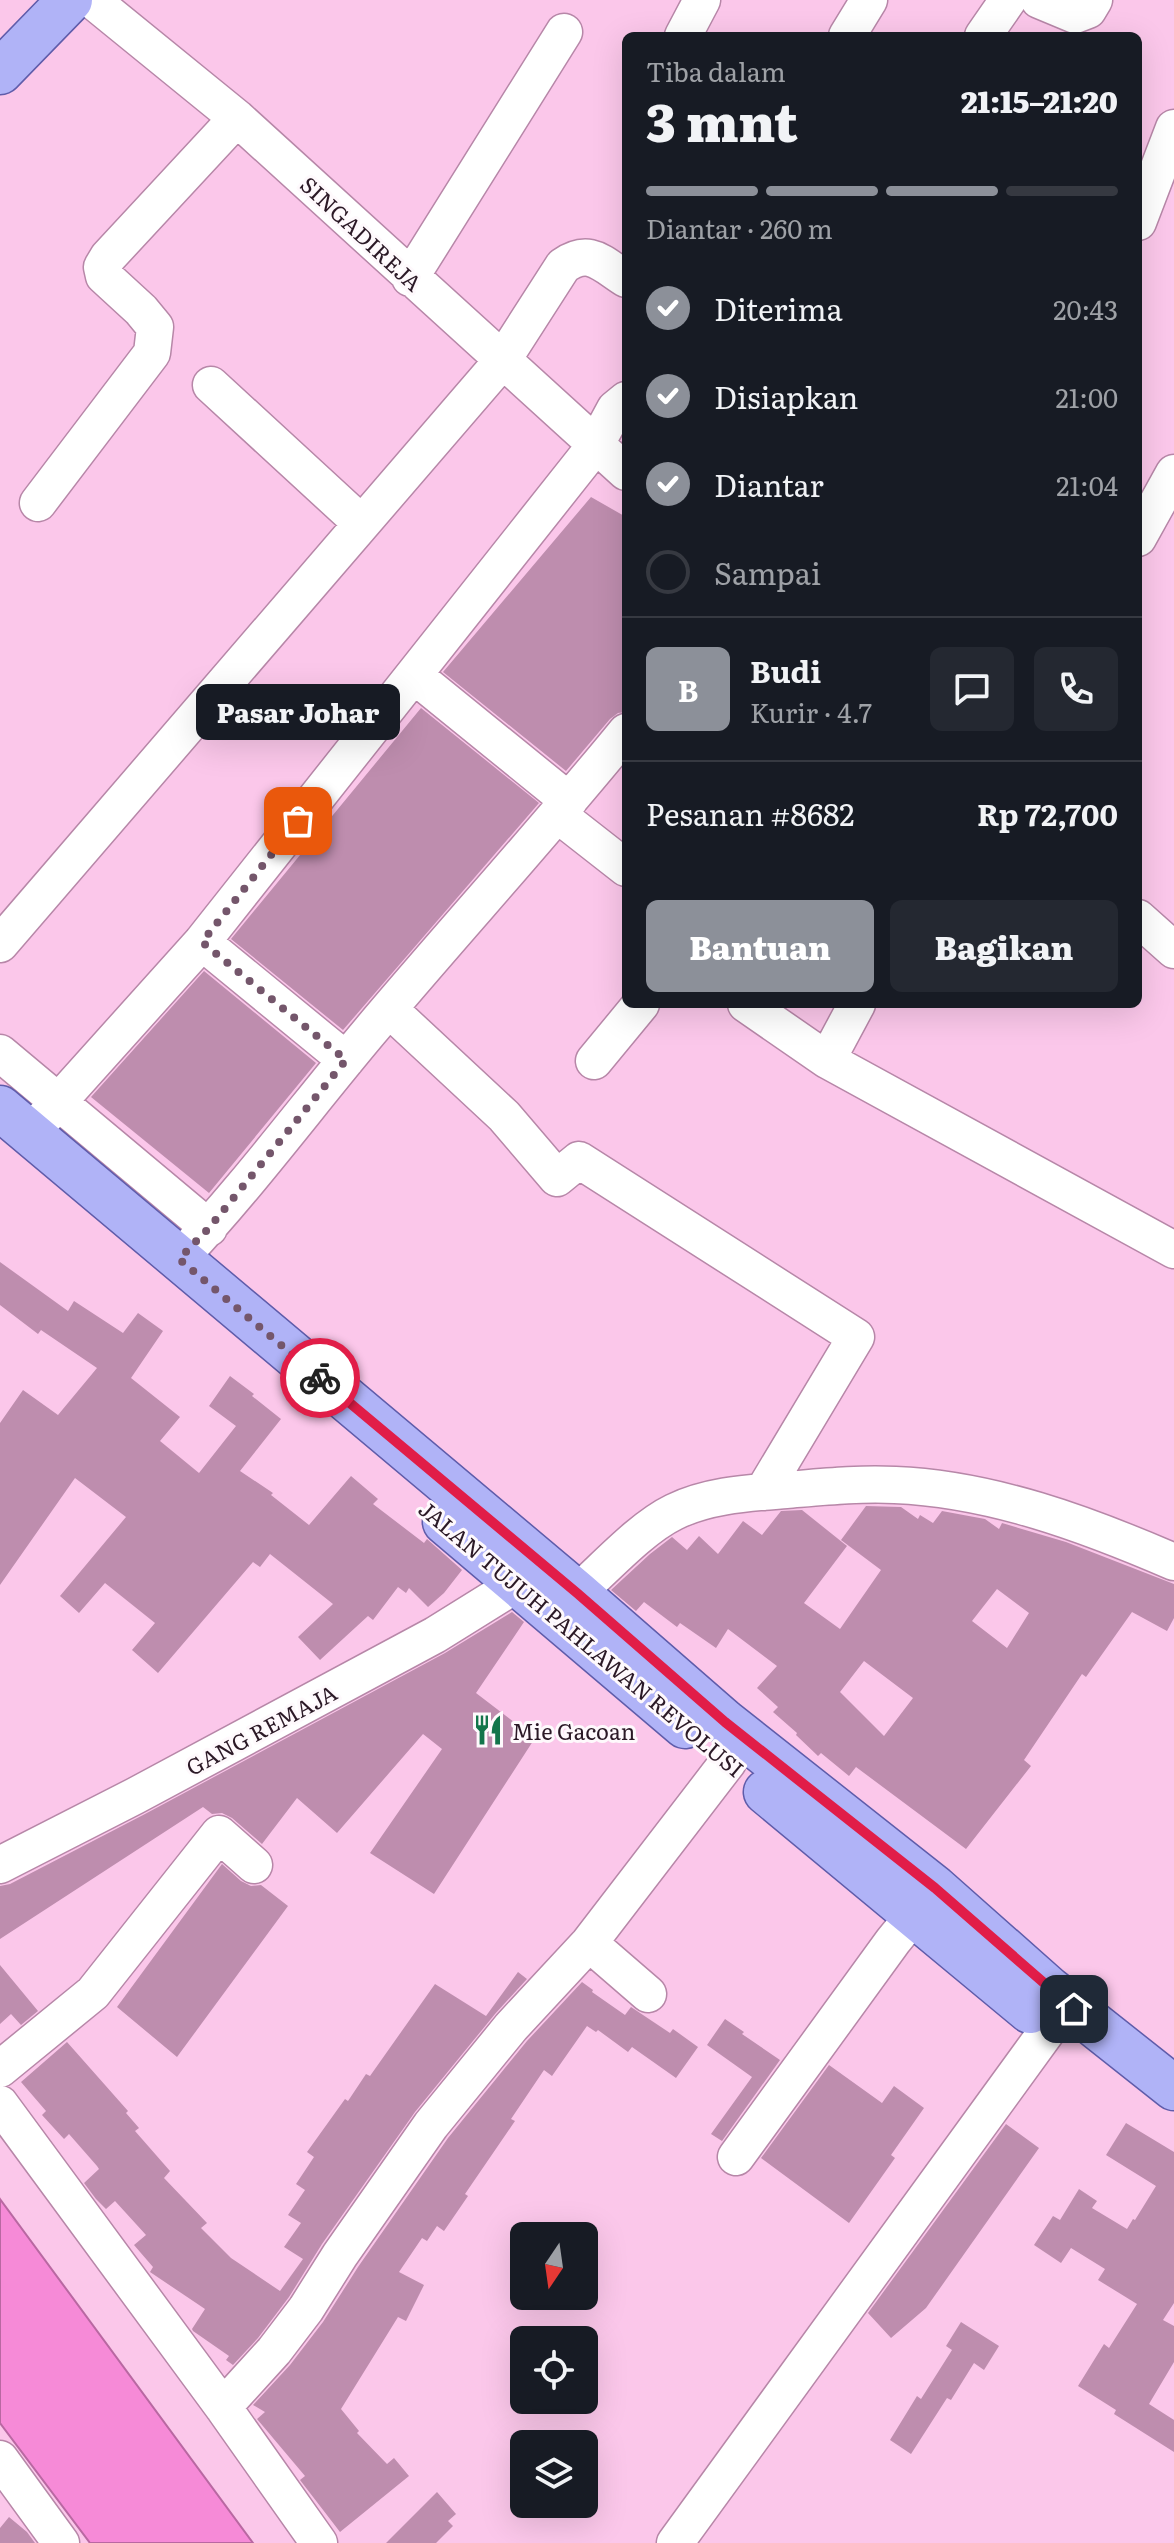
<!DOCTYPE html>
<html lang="id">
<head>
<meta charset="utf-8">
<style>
  body { margin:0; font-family:Literata,serif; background:#242831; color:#f1f3f6; height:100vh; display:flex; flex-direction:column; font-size:30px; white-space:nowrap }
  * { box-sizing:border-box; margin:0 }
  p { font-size:26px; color:#9ea1a6 }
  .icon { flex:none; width:44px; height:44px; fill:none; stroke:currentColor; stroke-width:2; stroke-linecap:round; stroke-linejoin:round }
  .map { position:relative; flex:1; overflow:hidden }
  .panel { position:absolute; left:622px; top:32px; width:520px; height:976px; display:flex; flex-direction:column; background:#171b24; border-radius:12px; box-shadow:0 8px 32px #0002 }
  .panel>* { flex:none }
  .needle { width:52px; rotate:193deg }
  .tools { position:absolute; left:510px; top:2222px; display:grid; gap:16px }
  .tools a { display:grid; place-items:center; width:88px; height:88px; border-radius:12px; background:#171b24; box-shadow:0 8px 32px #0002; font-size:40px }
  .pin { position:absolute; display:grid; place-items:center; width:68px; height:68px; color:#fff; margin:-34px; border-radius:16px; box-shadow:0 4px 12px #0006 }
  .courier { position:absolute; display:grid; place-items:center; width:80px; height:80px; margin:-40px; border:6px solid #e11d48; border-radius:50%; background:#fff; color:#222; box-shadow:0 2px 10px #0007 }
  .bubble { position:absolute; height:56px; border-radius:12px; background:#171b24; box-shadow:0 8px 32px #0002; font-size:26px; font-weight:800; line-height:56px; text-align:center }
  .overview em { font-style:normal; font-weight:800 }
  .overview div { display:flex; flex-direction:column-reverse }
  .overview { display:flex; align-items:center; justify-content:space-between; height:136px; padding:0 24px }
  h1 { font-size:52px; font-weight:800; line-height:60px }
  .bar { display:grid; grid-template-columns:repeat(4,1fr); gap:12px 8px; align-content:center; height:96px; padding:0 24px }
  .bar i { height:10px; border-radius:6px; background:#363941 }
  .bar .active { background:#8c9099 }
  .bar p { grid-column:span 4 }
  .line { display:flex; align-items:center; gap:20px; padding:0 24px; border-top:2px solid #363941 }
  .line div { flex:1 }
  .round { display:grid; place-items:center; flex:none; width:84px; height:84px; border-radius:12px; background:#242831 }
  ol { padding:0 24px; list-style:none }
  li { display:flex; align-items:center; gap:24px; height:88px }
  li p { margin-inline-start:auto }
  li .icon { padding:8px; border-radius:50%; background:#8c9099; color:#fff; stroke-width:4 }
  li:last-child { color:#9ea1a6 }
  li i { width:44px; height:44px; border:4px solid #363941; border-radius:50% }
  .button { display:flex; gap:16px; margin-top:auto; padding:16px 24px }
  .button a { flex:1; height:92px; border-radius:12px; background:#8c9099; color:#fff; font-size:32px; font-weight:800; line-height:92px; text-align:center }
  .button a+a { background:#242831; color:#f1f3f6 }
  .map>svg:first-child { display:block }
  .water { fill:#f68ad7; stroke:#b968a2; stroke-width:2 }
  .building { fill:#be8dae; fill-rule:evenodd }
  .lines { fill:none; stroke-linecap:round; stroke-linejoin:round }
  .minor-casing { stroke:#b787a8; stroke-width:39 }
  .major-casing { stroke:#5f5caa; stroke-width:47 }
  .minor { stroke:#fff; stroke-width:36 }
  .major { stroke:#b0b3f7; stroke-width:44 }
  .done { stroke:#74566b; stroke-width:8; stroke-dasharray:0 14.4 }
  .route { stroke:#e11d48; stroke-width:10 }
  .labels { text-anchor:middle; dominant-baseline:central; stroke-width:6; stroke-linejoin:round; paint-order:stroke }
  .street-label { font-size:22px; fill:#2b1926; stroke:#fef9fc }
  .poi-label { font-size:22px; fill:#2b1926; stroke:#fef9fc; text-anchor:start }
</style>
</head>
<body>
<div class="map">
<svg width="1174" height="2543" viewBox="0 0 1174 2543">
  <rect width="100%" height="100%" fill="#fbc7ea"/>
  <!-- water -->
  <path class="water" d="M0,2199L253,2543H90L0,2423Z"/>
  <!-- building -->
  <path class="building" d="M591,497L626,517V712L618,713L610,719L566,771L443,672Z
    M421,708L539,803L343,1030L231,939Z
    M204,971L316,1063L209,1193L91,1097Z
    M0,1262L68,1311L74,1301L123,1333L138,1313L163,1331L131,1378L180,1417L160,1441L199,1473L236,1426L209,1406L230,1376L254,1394L252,1396L281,1419L240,1471L273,1493L271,1495L309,1525L351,1476L378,1499L373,1504L424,1543L427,1539L462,1570L444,1593L428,1607L409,1588L406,1593L398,1587L373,1620L368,1616L320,1660L298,1637L333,1604L270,1554L260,1567L253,1562L158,1673L132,1650L155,1623L105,1583L79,1613L60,1596L126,1517L75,1478L0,1585V1423L23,1390L58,1415L97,1368L41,1330L38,1334L0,1305Z
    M866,1506L901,1507L918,1519L920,1515L933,1523L942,1511L985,1519L999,1529L1002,1523L1066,1542L1174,1584V1618L1167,1631L1132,1612L1086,1677L1082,1674L1024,1760L1031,1766L966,1849L856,1767L849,1776L821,1753L818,1756L796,1735L797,1733L773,1712L778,1707L757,1688L777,1666L728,1629L716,1648L680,1623L677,1627L644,1602L636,1611L611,1590L650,1554L672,1537L687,1550L699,1536L718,1554L743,1521L762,1535L781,1511L802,1510L847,1546L804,1603L840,1629L881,1570L841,1540ZM997,1589L1029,1613L1007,1648L972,1621ZM864,1661L913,1698L884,1736L840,1692Z
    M512,1612L524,1622L476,1693L535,1738L434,1894L370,1853L442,1749L423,1734L337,1833L297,1798L262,1844L232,1818L222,1813L212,1814L203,1807L0,1939V1886L10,1884L145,1814L445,1653Z
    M222,1864L241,1881L251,1886L261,1885L288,1906L177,2057L117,2007Z
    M0,1965L38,2011L21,2025L11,2014L0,2024Z
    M518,1972L527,1979L495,2014L415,2112L322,2244L289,2297L258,2338L233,2365L226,2360L229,2356L193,2331L192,2329L205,2309L150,2272L153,2267L134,2245L146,2235L115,2201L106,2209L96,2199L84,2183L99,2169L97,2166L69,2134L64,2139L42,2115L46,2111L21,2082L67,2042L128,2111L126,2113L139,2128L135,2131L170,2171L164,2178L207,2223L201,2228L231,2258L280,2291L303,2259L284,2247L301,2223L288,2215L305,2190L296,2184L314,2157L307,2152L345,2099L348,2101L366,2074L370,2076L435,1984L486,2016Z
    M582,1982L593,1990L592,1992L625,2015L631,2007L670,2033L673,2029L698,2047L676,2078L632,2047L628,2052L598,2030L596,2032L587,2026L552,2076L544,2070L511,2119L515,2121L465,2194L468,2196L444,2231L437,2226L427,2241L422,2238L399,2272L424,2285L406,2321L398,2317L341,2409L359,2431L357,2433L387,2464L394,2458L409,2476L340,2532L300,2480L305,2476L257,2419L265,2412L253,2405L290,2365L323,2322L358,2267L448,2138L527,2041Z
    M725,2019L744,2032L742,2034L780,2060L722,2141L711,2134L752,2077L707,2045Z
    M829,2065L882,2103L894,2086L924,2108L891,2155L895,2158L849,2223L761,2158Z
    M1126,2123L1174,2152V2303L1163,2320L1174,2326V2362L1149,2404L1174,2420V2452L1114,2414L1116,2410L1078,2386L1104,2344L1109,2348L1137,2304L1098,2280L1105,2269L1071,2248L1061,2263L1034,2245L1053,2216L1060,2220L1079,2189L1097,2201L1092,2208L1127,2229L1133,2219L1135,2220L1156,2186L1106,2155Z
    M1006,2124L1039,2148L926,2308L891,2338L868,2313Z
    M961,2322L999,2346L984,2370L974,2363L951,2400L947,2398L911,2454L890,2440L917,2396L921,2399L952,2350L946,2346Z
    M437,2492L456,2514L448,2521L453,2526L436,2543H386Z
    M9,2517L27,2532L35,2543H0V2528Z"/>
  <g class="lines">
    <!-- minor casing -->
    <g class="minor-casing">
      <path id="minor" d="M92,0L237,118L626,472
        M1039,0L1075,15L1088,10L1094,0
        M683,36L702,0
        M847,36L869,0
        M983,36L1008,0
        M1138,222L1174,128
        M410,278L564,32
        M211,385L361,523
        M38,503L152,353L155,327L141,310L104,276L102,267L108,257L237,118
        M1138,538L1174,473
        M415,676L569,801
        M557,814L626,868
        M1138,918L1174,950
        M202,942L346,1060
        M0,944L502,361L563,266C590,247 602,264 626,279
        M746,1004L827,1060L1174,1250
        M389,1009L504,1116L557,1178L579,1160L856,1337L763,1492
        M0,1053L209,1228
        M827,1060L857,1004
        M594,1061L641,1004
        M29,1131L43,1119L202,942L595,446L615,409L626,400
        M179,1259C247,1187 306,1107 370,1031C454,931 543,834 626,732
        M577,1593C605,1568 641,1528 674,1512C708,1495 749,1493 786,1490C822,1487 860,1483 895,1485C992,1489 1086,1524 1174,1562
        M0,1865L135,1796L435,1635L517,1584
        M589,1943L648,1994
        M0,2069L93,1993L219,1834L254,1865
        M0,2104L223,2407L319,2543
        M736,2157L893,1941L915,1914
        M223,2407L274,2351L306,2309L340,2255L431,2125L511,2027L589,1943L728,1762
        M0,2459L61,2543
        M675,2543L1050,2027"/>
    </g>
    <!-- major casing -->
    <g class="major-casing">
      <path id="major" d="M0,72L70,0
        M0,1108L577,1593L725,1722L935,1888L1049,1989L1174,2088
        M445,1522L685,1726
        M766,1792L1030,2011"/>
    </g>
    <!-- minor -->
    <use href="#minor" class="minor"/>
    <!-- major -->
    <use href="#major" class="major"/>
  </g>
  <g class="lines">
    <!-- done -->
    <path class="done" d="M298,821L202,942L346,1060L209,1228L179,1259L320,1378"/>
    <!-- route -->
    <path class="route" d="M320,1378L577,1593L725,1722L935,1888L1074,2009"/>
  </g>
  <!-- icons -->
  <defs>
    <g id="restaurant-bare" transform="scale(2.4)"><path d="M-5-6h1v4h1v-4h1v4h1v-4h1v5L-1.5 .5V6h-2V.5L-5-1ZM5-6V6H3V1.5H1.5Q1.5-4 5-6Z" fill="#13754b" stroke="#fef9fc" stroke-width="2.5" paint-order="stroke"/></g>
  </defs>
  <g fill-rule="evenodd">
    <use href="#restaurant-bare" x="488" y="1730"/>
  </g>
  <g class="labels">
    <!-- street labels -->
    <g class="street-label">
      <text transform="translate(362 233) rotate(43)">SINGADIREJA</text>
      <text transform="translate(582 1638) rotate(40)">JALAN TUJUH PAHLAWAN REVOLUSI</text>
      <text transform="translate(261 1729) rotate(-28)">GANG REMAJA</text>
    </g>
    <!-- poi labels -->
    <g class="poi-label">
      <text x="512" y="1730">Mie Gacoan</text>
    </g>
  </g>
</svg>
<div class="tools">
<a><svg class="needle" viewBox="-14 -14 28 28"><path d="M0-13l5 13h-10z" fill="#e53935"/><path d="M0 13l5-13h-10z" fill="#9ea1a6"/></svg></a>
<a><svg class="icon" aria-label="locate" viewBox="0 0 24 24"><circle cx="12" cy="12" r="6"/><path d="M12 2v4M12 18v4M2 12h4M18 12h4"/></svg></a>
<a><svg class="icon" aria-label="layers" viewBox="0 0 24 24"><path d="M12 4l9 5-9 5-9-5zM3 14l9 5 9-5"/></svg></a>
</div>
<div class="pin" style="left:298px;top:821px;background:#ea580c"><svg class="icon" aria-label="bag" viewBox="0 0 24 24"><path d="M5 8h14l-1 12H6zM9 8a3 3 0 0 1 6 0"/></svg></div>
<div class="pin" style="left:1074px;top:2009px;background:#1f2937"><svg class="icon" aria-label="home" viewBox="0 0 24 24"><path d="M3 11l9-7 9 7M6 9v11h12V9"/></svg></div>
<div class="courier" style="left:320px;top:1378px"><svg class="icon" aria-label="bike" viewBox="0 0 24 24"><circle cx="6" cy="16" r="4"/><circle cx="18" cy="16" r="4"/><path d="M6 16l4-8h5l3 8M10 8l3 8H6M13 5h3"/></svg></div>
<div class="bubble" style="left:196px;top:684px;width:204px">Pasar Johar</div>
<section class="panel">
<div class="overview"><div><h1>3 mnt</h1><p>Tiba dalam</p></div><em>21:15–21:20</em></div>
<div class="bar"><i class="active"></i><i class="active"></i><i class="active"></i><i></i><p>Diantar · 260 m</p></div>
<ol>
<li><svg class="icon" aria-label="check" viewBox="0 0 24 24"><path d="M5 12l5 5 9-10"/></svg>Diterima<p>20:43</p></li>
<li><svg class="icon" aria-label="check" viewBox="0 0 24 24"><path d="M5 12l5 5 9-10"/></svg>Disiapkan<p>21:00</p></li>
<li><svg class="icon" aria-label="check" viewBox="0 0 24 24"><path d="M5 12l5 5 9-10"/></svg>Diantar<p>21:04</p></li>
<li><i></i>Sampai</li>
</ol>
<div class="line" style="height:144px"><b class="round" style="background:#8c9099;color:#fff">B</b><div><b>Budi</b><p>Kurir · 4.7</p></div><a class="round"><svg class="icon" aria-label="chat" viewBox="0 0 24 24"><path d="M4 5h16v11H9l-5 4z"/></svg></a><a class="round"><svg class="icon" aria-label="phone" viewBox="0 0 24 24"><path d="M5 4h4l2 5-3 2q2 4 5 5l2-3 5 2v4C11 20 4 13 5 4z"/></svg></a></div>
<div class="line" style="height:104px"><div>Pesanan #8682</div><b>Rp 72,700</b></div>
<div class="button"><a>Bantuan</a><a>Bagikan</a></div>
</section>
</div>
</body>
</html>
